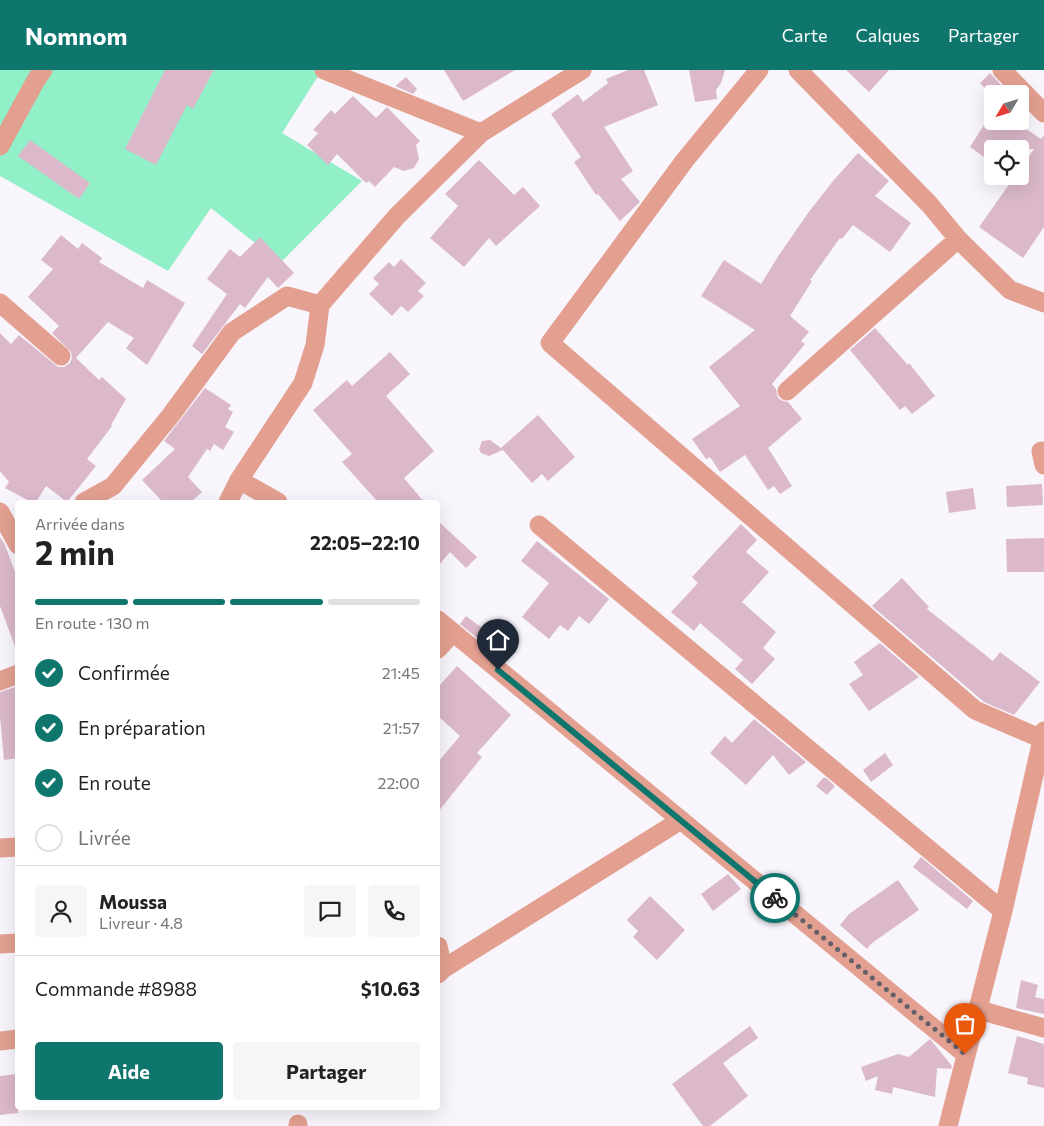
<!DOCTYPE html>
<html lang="fr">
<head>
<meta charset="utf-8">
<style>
  body { margin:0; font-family:Commissioner,sans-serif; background:#f6f6f6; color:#222; height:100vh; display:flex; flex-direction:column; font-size:19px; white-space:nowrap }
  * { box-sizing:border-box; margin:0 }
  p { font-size:16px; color:#767676 }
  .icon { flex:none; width:28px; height:28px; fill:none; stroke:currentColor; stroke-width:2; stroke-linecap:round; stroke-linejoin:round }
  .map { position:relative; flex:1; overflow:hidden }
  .drawer { position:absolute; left:15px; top:430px; width:425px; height:610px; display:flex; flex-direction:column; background:#fff; border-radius:5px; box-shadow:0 5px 20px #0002 }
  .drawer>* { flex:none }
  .needle { width:32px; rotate:232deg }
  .controls { position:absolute; left:984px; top:15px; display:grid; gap:10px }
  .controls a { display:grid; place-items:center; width:45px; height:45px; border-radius:5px; background:#fff; box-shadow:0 5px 20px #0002; font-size:25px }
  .pin { position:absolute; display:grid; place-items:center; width:42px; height:42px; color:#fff; margin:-51px -21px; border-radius:50% 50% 50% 0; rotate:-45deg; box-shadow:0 0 5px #0007 }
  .pin .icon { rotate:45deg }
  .courier { position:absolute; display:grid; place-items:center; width:50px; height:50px; margin:-25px; border:4px solid #0f766e; border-radius:50%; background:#fff; color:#222; box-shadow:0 1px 6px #0007 }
  .overview em { font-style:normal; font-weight:700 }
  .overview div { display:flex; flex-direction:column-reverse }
  .overview { display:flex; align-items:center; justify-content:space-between; height:85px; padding:0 20px }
  h1 { font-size:32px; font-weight:700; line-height:38px }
  .bar { display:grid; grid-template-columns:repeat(4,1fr); gap:8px 5px; align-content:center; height:60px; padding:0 20px }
  .bar i { height:6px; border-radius:4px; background:#e0e0e0 }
  .bar .selected { background:#0f766e }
  .bar p { grid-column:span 4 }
  .line { display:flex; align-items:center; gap:12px; padding:0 20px; border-top:1px solid #e0e0e0 }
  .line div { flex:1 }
  .round { display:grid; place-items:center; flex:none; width:52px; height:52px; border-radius:5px; background:#f6f6f6 }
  ol { padding:0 20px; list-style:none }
  li { display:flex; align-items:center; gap:15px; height:55px }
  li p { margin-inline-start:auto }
  li .icon { padding:5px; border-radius:50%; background:#0f766e; color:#fff; stroke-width:4 }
  li:last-child { color:#767676 }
  li i { width:28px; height:28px; border:2px solid #e0e0e0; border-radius:50% }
  .button { display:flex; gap:10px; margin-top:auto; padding:10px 20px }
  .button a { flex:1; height:58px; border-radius:5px; background:#0f766e; color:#fff; font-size:20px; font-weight:700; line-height:58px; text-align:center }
  .button a+a { background:#f6f6f6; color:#222 }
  header { display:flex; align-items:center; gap:30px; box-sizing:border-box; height:70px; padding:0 25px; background:#0f766e; color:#fff }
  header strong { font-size:24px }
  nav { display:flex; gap:28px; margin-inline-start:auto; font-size:18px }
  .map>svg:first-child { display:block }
  .green { fill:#91f0c7 }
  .building { fill:#dbb9ca }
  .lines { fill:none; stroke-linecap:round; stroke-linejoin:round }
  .minor { stroke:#e3a090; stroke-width:19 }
  .done { stroke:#64606a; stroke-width:5; stroke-dasharray:0 9 }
  .route { stroke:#0f766e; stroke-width:6 }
</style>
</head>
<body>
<header>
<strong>Nomnom</strong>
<nav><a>Carte</a><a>Calques</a><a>Partager</a></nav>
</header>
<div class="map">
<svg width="1044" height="1056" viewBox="0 0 1044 1056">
  <rect width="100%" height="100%" fill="#f8f5fc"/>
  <!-- green -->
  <path class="green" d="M0,0H322L282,63L362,111L280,193L211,138L168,201L0,106Z"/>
  <!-- building -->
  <path class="building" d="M165,0H214L193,39L187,35L156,95L125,79Z
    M444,0H515L463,31Z
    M628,0H644L658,35L604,57L633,101L621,109L640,132L620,151L598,124L596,125L574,92L581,87L551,44L578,24L583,32L608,13L606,9Z
    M689,0H725L721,13L716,20L717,29L695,32Z
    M846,0H889L869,22Z
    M990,3L1003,17L996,24H990L980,13Z
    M406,7L417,19L413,24L395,16Z
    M353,26L376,48L387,37L420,71L416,75L419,89L414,98L404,101L394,97L375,117L369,111L366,113L337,84L328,95L307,75L318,63L313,60L331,40L335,44Z
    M992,42V51H1014L1041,69L1044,65V157L1023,188L979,157L1015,106H1020V99L1034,79H992V93L970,77Z
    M30,70L90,113L79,129L18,86Z
    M858,83L889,111L875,126L911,153L890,182L853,155L842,169L840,168L810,210L812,211L790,246L809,262L801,271L805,274L772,314L776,319L778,328L783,331L788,332L802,349L768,378L792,416L780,424L774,416L768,420L745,385L720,402L710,387L706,389L692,369L740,336L709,297L755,260L701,226L724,190L761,214L779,185L808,143L833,111Z
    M479,90L514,125L523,117L540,136L496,176L489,168L464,197L430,168L458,136L445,124Z
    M61,165L78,179L82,173L102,188L99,192L143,218L147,210L185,233L147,295L126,278L134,268L108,252L76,288L99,310L102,307L126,329L111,355L112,356L87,389L96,396L67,432L46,416L36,432H31L5,418L9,412L0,401V263L11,274L19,265L58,297H64L70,293L72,288L71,282L52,263L59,256L28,227L53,199L41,190Z
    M260,167L294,203L278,218L268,207L245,238L240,234L202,284L192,276L227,224L207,209L230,179L240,187Z
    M401,189L426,213L418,221L424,226L408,242L401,236L392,246L369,224L379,214L373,208L389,192L394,197Z
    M875,258L908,295L909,293L935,326L912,344L905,336L900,340L850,280Z
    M390,282L410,304L386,326L434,381L404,408L424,432H378L342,392L352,384L313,340L347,310L352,316Z
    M205,318L231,335L228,339L233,342L225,357L234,362L223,380L214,374L210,381L207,379L188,407L202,422L191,432H163L142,410L175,379L164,371Z
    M538,345L575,387L548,411L542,404L532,413L503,380L489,386L481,383L479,379L482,371L490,370L501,378Z
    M1042,414L1043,435L1007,437L1006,416Z
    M973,418L976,439L949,443L946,422Z
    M438,451L477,487L466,498L450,482L438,496Z
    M741,454L757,470L746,482L769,502L742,532L776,562L763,578L775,589L752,614L735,599L743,590L700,553L694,561L671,542L698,513L692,507Z
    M0,467L5,475L18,510V579H16L0,536Z
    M1044,468V502H1007L1006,469Z
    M537,471L609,529L589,554L579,546L568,561L560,555L549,569L522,547L549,513L521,491Z
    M902,508L929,537L927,539L993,591L1000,582L1040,612L1014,645L984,632L872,536Z
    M466,546L489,563L482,572L460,554Z
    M880,573L919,607L869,641L849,614L863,605L854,592Z
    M457,596L511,645L477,683L482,687L438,742V692L460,666L438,646V617Z
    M18,616V688L4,690L0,647V622Z
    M754,649L793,681L806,692L789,705L773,685L746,715L710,683L725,666L732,673Z
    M885,683L893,695L871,712L863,700Z
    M823,708H826L835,716L827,725L816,716Z
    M921,787L973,831L967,839L913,797Z
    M728,804L741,819L713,841L701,824Z
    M898,810L919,840L872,873L867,879L840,855L849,844Z
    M650,826L685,860L657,890L633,867L638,861L627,850Z
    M1021,910L1038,915L1035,927L1044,929V944L1016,938Z
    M750,956L758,968L723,993L748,1026L710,1056H703L672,1014Z
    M1017,966L1044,974V1018L1027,1014L1028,1008L1008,1003Z
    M930,969L952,996L951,999L937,998L935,1027L893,1017L892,1024L875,1020L878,1006L866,1011L861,997L898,984L909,987Z
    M18,1004V1043L0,1045V1006Z"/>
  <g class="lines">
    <!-- minor -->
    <path class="minor" d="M324,0L481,63
      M759,0L685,90L550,273L975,640L1042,669
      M798,0L930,135L958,169L1010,220L1044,233
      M1002,0L1044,43
      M0,76L36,10L43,0
      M0,233L61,286
      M787,321L958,169
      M1041,381L1044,395
      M239,410L278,432
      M84,432L113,416L171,345L232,262L287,226L320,235
      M228,432L239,410L303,313L315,275L320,235L397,146L481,63L582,0
      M0,442L18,475
      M539,455L1003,841
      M438,550L965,984
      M438,579L453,562
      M0,611L18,604
      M0,778L18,777
      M0,874L18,873
      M438,876L443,899
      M438,904L443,899L681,750
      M979,940L1044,958
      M0,971L18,969
      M298,1054V1056
      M948,1056L1003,841L1044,661"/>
  </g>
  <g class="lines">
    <!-- done -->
    <path class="done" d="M775,828L965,984"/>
    <!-- route -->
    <path class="route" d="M498,600L775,828"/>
  </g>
</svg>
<div class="controls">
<a><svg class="needle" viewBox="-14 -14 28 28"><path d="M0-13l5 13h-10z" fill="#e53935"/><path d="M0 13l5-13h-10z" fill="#767676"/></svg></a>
<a><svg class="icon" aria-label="locate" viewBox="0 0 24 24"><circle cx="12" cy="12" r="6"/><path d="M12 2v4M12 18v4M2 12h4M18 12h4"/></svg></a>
</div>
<div class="pin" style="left:965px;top:984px;background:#ea580c"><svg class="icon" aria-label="bag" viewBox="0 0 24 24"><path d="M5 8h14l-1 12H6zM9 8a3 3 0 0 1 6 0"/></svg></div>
<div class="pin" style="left:498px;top:600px;background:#1f2937"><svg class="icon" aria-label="home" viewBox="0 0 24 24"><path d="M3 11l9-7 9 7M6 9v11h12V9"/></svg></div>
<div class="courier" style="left:775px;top:828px"><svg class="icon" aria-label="bike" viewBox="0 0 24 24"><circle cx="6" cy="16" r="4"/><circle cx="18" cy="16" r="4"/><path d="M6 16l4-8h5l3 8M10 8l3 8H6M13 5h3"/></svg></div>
<section class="drawer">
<div class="overview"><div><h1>2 min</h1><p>Arrivée dans</p></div><em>22:05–22:10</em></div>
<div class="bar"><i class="selected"></i><i class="selected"></i><i class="selected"></i><i></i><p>En route · 130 m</p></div>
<ol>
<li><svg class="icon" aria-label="check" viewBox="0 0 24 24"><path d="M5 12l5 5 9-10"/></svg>Confirmée<p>21:45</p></li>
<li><svg class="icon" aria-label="check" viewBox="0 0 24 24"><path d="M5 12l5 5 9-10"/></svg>En préparation<p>21:57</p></li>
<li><svg class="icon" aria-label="check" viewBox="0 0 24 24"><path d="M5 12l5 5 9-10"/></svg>En route<p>22:00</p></li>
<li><i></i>Livrée</li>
</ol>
<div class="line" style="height:90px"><a class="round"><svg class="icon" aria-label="person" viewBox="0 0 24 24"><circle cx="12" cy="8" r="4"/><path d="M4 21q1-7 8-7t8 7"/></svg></a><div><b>Moussa</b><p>Livreur · 4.8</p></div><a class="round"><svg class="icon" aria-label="chat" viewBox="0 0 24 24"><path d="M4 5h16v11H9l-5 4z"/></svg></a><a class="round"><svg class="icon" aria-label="phone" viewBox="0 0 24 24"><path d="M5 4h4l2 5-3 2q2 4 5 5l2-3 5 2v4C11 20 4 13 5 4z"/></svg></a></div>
<div class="line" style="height:65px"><div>Commande #8988</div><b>$10.63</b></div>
<div class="button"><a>Aide</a><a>Partager</a></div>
</section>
</div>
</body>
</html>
